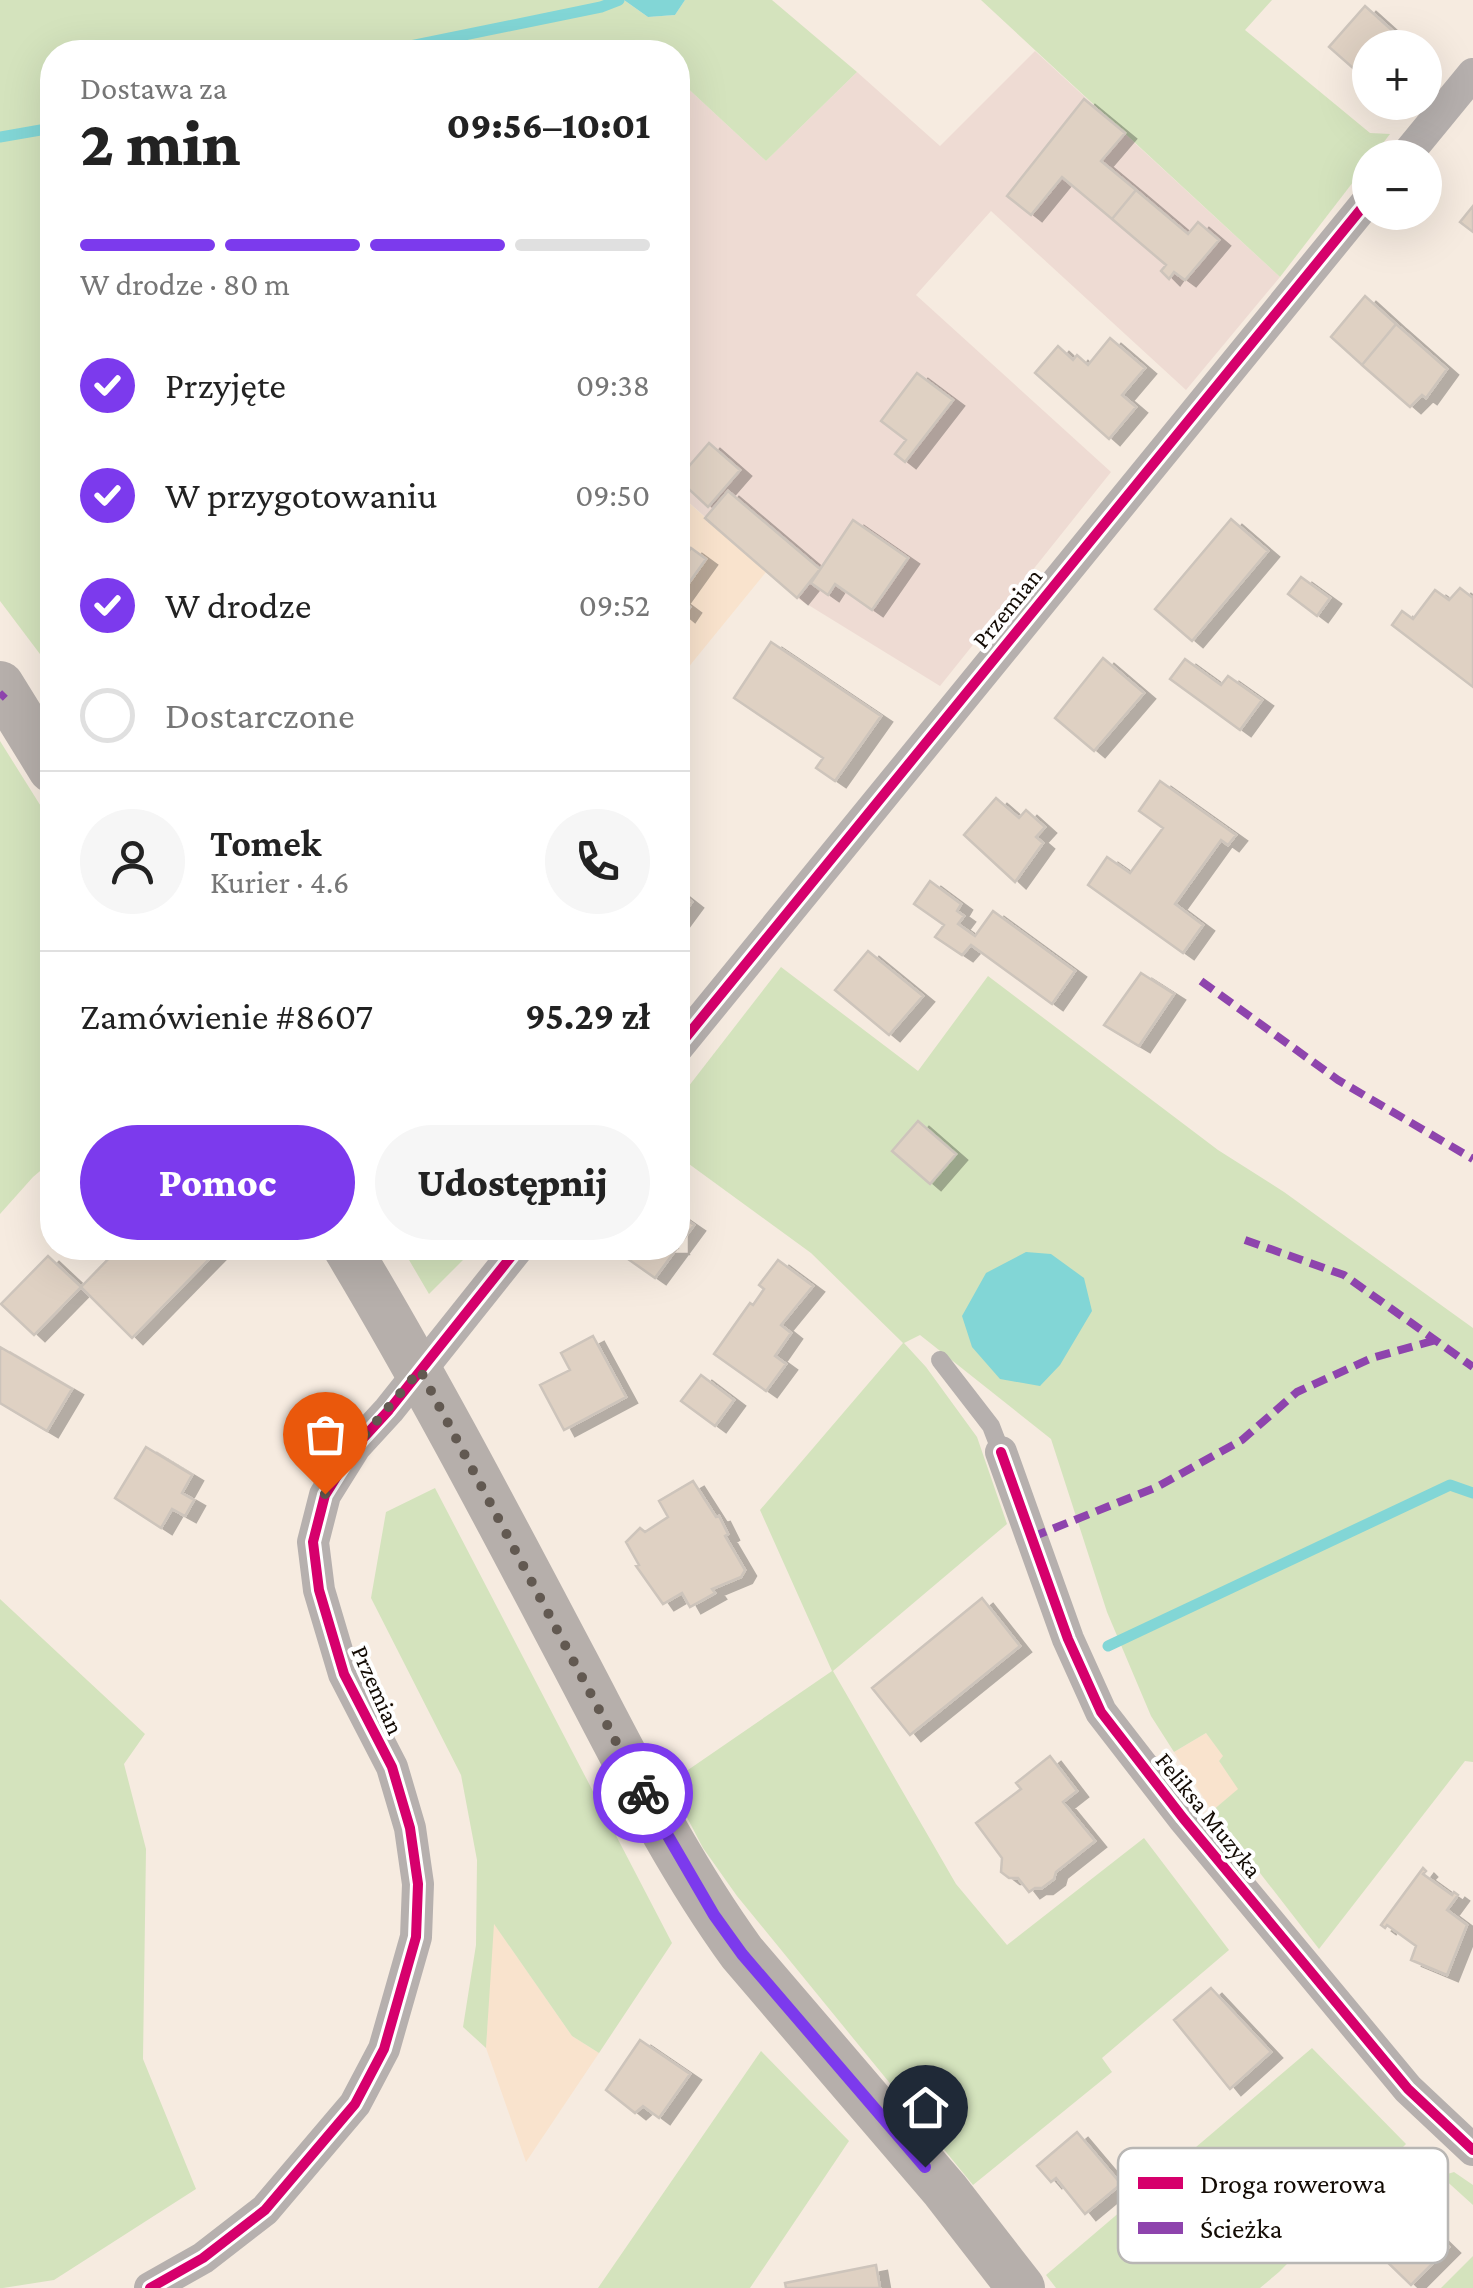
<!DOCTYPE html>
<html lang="pl">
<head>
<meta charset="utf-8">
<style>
  body { margin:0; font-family:"Crimson Pro",serif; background:#f6f6f6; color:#222; height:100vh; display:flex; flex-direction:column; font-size:38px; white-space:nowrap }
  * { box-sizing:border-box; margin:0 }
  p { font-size:32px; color:#767676 }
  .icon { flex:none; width:55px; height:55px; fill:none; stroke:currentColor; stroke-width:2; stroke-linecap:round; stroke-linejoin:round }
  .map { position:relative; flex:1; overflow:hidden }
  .side { position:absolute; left:40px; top:40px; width:650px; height:1220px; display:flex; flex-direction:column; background:#fff; border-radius:40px; box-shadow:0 10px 40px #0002 }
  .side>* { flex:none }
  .fabs { position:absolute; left:1352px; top:30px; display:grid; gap:20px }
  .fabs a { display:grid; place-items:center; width:90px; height:90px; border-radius:50%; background:#fff; box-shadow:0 10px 40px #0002; font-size:50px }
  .pin { position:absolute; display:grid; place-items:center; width:85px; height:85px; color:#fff; margin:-102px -42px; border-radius:50% 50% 50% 0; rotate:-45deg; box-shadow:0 0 10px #0007 }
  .pin .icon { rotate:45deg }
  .courier { position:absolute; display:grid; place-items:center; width:100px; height:100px; margin:-50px; border:8px solid #7c3aed; border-radius:50%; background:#fff; color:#222; box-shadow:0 2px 12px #0007 }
  .summary em { font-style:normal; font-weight:800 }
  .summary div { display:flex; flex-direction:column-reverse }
  .summary { display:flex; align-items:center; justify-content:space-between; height:170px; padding:0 40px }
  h1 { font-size:65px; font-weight:800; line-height:75px }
  .bar { display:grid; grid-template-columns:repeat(4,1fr); gap:15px 10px; align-content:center; height:120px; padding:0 40px }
  .bar i { height:12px; border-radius:8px; background:#e0e0e0 }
  .bar .on { background:#7c3aed }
  .bar p { grid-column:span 4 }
  .line { display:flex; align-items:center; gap:25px; padding:0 40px; border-top:2px solid #e0e0e0 }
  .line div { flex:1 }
  .round { display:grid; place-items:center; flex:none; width:105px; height:105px; border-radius:52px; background:#f6f6f6 }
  ol { padding:0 40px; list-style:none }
  li { display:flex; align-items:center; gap:30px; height:110px }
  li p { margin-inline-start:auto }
  li .icon { padding:10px; border-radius:50%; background:#7c3aed; color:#fff; stroke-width:4 }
  li:last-child { color:#767676 }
  li i { width:55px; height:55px; border:5px solid #e0e0e0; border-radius:50% }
  .action { display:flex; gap:20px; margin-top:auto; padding:20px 40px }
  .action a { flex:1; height:115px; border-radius:60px; background:#7c3aed; color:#fff; font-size:40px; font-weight:800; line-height:115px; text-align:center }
  .action a+a { background:#f6f6f6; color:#222 }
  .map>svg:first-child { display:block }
  .commercial { fill:#eedbd3 }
  .built { fill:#f9e3cd }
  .green { fill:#d4e3bd }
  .water { fill:#82d6d6 }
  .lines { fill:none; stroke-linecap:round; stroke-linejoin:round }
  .stream { stroke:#82d6d6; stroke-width:11 }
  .building { fill:#dfd1c3; stroke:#cdc4bb; stroke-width:2.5; filter:url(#shadow) }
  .lane { stroke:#b6b0ae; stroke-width:18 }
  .street { stroke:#b6b0ae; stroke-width:32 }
  .secondary { stroke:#b6afab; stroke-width:48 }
  .quiet { stroke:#8e44ad; stroke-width:8; stroke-dasharray:15 8; stroke-linecap:butt }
  .cycleway-casing { stroke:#fff; stroke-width:16 }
  .cycleway { stroke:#d6006c; stroke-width:10 }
  .done { stroke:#625951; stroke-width:10; stroke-dasharray:0 18 }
  .route { stroke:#7c3aed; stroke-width:12 }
  .labels { text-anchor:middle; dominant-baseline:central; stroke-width:8; stroke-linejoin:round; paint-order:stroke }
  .street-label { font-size:25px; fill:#130b04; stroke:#fff }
  .key { fill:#fff; stroke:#b8b6b4; stroke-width:2.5 }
  .key-label { font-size:28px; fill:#130b04 }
</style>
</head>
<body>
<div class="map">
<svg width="1473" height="2288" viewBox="0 0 1473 2288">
  <defs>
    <filter id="shadow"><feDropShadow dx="11" dy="6" stdDeviation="0" flood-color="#0004"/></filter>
  </defs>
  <rect width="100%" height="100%" fill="#f6ebe0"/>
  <!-- commercial -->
  <path class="commercial" d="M1035,51L1280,277L1186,390L991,211L916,295L1111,472L940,686L797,598L678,493V83L681,82L766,161L857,72L940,146Z"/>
  <!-- built -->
  <path class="built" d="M678,493L766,572L678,680Z
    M1206,1733L1224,1756L1219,1761L1239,1789L1212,1811L1174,1752Z
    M493,1922L572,2036L599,2053L526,2162L486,2048Z"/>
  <!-- green -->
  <path class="green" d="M0,0H624L648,17L675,15L685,0H772L857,72L766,161L681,82L678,83V52H52V670L0,601Z
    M981,0H1272L1245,30L1370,133L1390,134L1280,277Z
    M0,741L52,824V1161L33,1177L0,1214Z
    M781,967L918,1071L988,976L1218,1150L1284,1192L1473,1328V1762L1465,1761L1319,1949L1212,1811L1238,1789L1219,1761L1223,1756L1206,1733L1174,1752L1151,1716L1107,1612L1051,1439L920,1335L904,1343L926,1367L977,1437L1007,1524L833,1671L956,1884L1007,1945L1144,1838L1229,1950L1102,2058L1112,2072L973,2185L737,1896L703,1848L669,1783L832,1671L760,1510L903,1343L811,1253L678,1156V1100Z
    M402,1248H475L429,1294Z
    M435,1488L672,1943L599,2053L572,2036L494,1924L486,2048L463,2027L476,1945L477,1860L461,1775L371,1598L386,1512Z
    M0,1599L145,1734L124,1764L146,1849L143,2059L196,2189L54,2280L3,2288H0Z
    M1312,2048L1406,2144L1279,2272L1260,2288H1056L1046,2275Z
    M761,2051L849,2141L750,2288H598Z
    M1454,2172L1473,2185V2205L1441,2176Z
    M1473,2256V2288H1441Z"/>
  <!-- water -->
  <path class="water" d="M624,0H685L675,15L648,17Z
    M1026,1252L1051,1254L1084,1278L1092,1311L1060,1365L1040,1386L1000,1379L972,1347L962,1316L986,1273Z"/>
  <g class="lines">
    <!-- stream -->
    <path class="stream" d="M381,52L601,7L619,0
      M0,137L52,128
      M1108,1646L1450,1485L1473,1493"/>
  </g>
  <!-- building -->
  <path class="building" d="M1365,6L1406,43L1402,48H1370V83L1329,47Z
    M1084,99L1125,133L1101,161L1136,190L1112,219L1062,177L1031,215L1007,196Z
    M1136,190L1188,234L1198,222L1219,240L1185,280L1174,272L1169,279L1161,271L1166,265L1112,219Z
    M1473,206V232L1460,222Z
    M1365,296L1396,324L1362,365L1331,337Z
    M1396,324L1447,369L1426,398L1422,395L1410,407L1362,365Z
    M1110,338L1145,368L1122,395L1136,407L1109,439L1035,373L1058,346L1073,360L1077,355L1088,365Z
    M917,373L953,400L905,462L895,454L906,440L881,421Z
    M709,443L740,470L708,507L678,479Z
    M728,491L820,569L797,598L705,518Z
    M1231,519L1268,551L1192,641L1155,609Z
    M853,520L908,558L872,610L835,584L828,595L811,583Z
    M691,548L706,559L678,598V567Z
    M1301,577L1330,598L1317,616L1288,594Z
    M1460,588L1473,598V687L1392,625L1402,611L1413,619L1435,590L1449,600Z
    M678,598L690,607L684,616L678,611Z
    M771,642L881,716L835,781L816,768L823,758L734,698Z
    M1103,658L1144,693L1094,751L1055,718Z
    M1185,659L1221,685L1228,676L1262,700L1240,730L1170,679Z
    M1160,781L1236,835L1228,845L1221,840L1175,904L1203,925L1183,953L1088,885L1107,857L1130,873L1163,828L1139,811Z
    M996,798L1019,818L1026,810L1045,827L1036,837L1043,843L1015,882L964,835Z
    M930,881L961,904L957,911L964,916L958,924L975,936L993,911L1075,971L1052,1004L971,945L962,955L935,937L944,925L914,904Z
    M678,891L692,902L678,921Z
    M868,951L923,996L889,1035L835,990Z
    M1141,973L1174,994L1139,1046L1104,1025Z
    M918,1121L956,1154L930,1184L892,1151Z
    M678,1214L694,1225L655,1278L618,1252L621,1248H678Z
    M119,1248H209L215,1253L132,1338L81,1287L34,1335L1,1304L48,1256L81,1287Z
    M778,1260L813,1286L781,1325L791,1333L775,1356L786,1364L766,1391L714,1354L750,1303L753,1305L764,1289L759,1285Z
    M593,1336L626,1397L564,1430L540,1385L570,1370L561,1353Z
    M0,1347L72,1389L47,1431L0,1403Z
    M701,1375L734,1400L715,1426L681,1401Z
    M146,1447L192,1475L182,1493L194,1500L185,1516L172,1509L161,1528L115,1498Z
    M693,1481L716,1517L719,1516L728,1534L725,1536L745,1570L741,1577L712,1589L715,1593L690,1607L682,1593L663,1604L636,1566L639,1565L626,1542L640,1528L645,1532L668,1517L659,1501Z
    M982,1598L1020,1646L910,1735L872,1688Z
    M1050,1756L1077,1791L1063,1802L1095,1841L1056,1872L1054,1879L1042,1888H1035L1029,1892L1018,1878H1009L1001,1872L1002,1858L976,1823L1021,1789L1016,1783Z
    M1423,1868L1426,1871L1423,1874L1452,1895L1454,1892L1458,1895L1447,1910L1467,1925L1447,1975L1411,1960L1416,1946L1387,1925L1385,1928L1381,1925Z
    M1211,1988L1271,2052L1230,2089L1174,2020Z
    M640,2040L690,2074L659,2118L643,2106L635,2113L606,2090Z
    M1077,2132L1121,2184L1085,2214L1056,2178L1051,2182L1037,2166Z
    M1387,2187L1449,2247L1411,2285L1349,2225Z
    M876,2265L880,2288H786L785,2283Z"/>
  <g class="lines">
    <!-- lane -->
    <path class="lane" d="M940,1360L991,1426L1001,1452"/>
    <!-- street -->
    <path class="street" d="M1404,158L1473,74
      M678,1047L1370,198
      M1001,1452L1068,1639L1101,1712L1183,1818L1408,2089L1473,2150
      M150,2288L203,2258L265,2210L355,2104L384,2049L416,1937L418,1884L410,1828L392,1767L344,1674L319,1590L313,1542L325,1495L355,1447L389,1410L518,1248"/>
    <!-- secondary -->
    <path class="secondary" d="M0,685L52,769
      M347,1248C428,1383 501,1523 575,1663C627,1762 676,1862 742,1953L945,2190L1021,2288"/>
    <!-- quiet -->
    <path class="quiet" d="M0,698L5,693
      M1201,981L1338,1080L1473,1159
      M1245,1240L1344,1275L1473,1367
      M1032,1537L1157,1487L1242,1440L1297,1392L1372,1358L1436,1340"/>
    <!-- cycleway casing -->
    <g class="cycleway-casing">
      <path id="cycleway" d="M678,1047L1370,198
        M1001,1452L1068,1639L1101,1712L1183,1818L1408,2089L1473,2150
        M150,2288L203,2258L265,2210L355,2104L384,2049L416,1937L418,1884L410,1828L392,1767L344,1674L319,1590L313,1542L325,1495L355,1447L389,1410L518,1248"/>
    </g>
    <!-- cycleway -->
    <use href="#cycleway" class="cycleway"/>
  </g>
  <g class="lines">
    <!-- done -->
    <path class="done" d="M325,1494L354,1448L420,1370L643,1793"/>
    <!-- route -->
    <path class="route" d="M643,1793L714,1915L742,1954L925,2167"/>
  </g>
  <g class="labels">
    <!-- street labels -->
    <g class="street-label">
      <text transform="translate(1007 608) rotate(-51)">Przemian</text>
      <text transform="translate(378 1690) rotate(66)">Przemian</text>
      <text transform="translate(1209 1815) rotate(51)">Feliksa Muzyka</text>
    </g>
  </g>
  <!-- legend -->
  <rect x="1118" y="2148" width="330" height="115" rx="15" class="key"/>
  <rect x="1138" y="2177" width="45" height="12" fill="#d6006c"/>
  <rect x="1138" y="2222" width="45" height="12" fill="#8e44ad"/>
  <g class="key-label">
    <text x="1200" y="2193">Droga rowerowa</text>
    <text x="1200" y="2238">Ścieżka</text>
  </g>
</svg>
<div class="fabs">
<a>+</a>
<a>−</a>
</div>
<div class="pin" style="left:325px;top:1494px;background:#ea580c"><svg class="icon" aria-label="bag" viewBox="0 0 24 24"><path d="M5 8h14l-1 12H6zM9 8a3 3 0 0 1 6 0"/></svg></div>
<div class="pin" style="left:925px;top:2167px;background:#1f2937"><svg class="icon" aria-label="home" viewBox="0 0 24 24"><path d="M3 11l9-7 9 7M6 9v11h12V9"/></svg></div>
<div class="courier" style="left:643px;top:1793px"><svg class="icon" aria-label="bike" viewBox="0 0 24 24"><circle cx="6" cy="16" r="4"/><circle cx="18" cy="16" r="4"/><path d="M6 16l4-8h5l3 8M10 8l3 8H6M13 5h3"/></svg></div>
<section class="side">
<div class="summary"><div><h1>2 min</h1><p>Dostawa za</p></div><em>09:56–10:01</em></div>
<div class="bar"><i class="on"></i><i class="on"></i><i class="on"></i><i></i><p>W drodze · 80 m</p></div>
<ol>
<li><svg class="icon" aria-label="check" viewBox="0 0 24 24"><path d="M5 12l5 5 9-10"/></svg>Przyjęte<p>09:38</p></li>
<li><svg class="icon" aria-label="check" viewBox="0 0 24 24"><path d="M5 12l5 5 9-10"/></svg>W przygotowaniu<p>09:50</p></li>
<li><svg class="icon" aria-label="check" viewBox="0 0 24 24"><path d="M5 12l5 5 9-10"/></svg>W drodze<p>09:52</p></li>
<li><i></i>Dostarczone</li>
</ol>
<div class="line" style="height:180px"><a class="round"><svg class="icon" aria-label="person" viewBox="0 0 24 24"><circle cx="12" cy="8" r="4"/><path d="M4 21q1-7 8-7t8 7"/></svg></a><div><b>Tomek</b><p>Kurier · 4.6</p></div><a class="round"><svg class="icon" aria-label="phone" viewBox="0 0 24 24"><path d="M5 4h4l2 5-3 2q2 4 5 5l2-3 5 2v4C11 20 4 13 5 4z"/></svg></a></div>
<div class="line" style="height:130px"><div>Zamówienie #8607</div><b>95.29 zł</b></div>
<div class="action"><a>Pomoc</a><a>Udostępnij</a></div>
</section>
</div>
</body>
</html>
